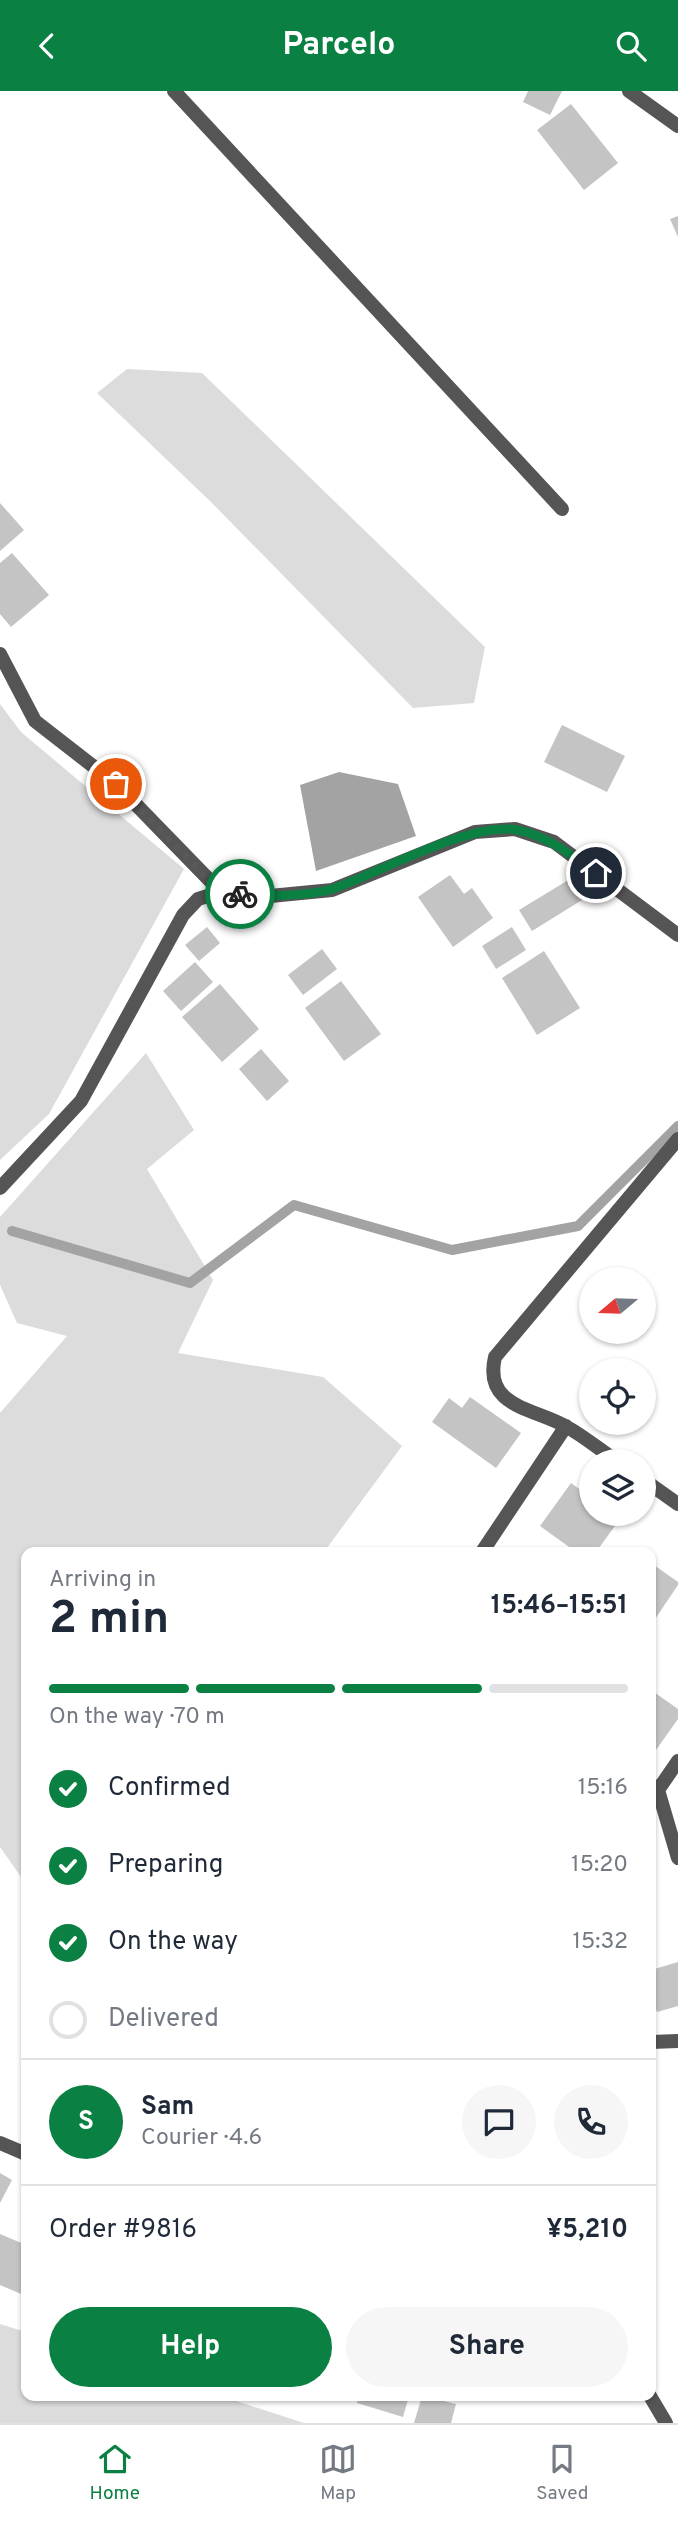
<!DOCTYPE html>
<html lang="en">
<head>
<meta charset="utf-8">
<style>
  body { margin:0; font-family:Overpass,sans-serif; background:#f6f6f7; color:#1f2937; height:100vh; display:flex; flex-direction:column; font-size:26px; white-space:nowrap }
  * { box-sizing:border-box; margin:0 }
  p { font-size:23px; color:#747a83 }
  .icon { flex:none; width:38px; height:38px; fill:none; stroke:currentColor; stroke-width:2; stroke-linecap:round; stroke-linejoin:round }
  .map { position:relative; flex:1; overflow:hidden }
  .side { position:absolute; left:21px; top:1456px; width:635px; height:854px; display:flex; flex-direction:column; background:#fff; border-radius:14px; box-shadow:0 2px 5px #0004 }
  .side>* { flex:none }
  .needle { width:46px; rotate:251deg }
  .buttons { position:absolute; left:579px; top:1176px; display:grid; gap:14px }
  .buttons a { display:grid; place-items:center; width:77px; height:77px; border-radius:50%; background:#fff; box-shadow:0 2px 5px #0004; font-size:35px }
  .pin { position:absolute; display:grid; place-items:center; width:60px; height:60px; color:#fff; margin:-30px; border:4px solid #fff; border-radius:50%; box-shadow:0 2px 7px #0007 }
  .courier { position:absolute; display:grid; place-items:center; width:70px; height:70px; margin:-35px; border:5px solid #0b8043; border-radius:50%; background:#fff; color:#222; box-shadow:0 2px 9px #0007 }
  .overview em { font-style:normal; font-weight:700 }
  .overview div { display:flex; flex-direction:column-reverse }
  .overview { display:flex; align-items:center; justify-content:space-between; height:119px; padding:0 28px }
  h1 { font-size:46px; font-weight:700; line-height:52px }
  .bar { display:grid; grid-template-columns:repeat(4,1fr); gap:10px 7px; align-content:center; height:84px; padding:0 28px }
  .bar i { height:9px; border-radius:5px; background:#e0e1e3 }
  .bar .selected { background:#0b8043 }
  .bar p { grid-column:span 4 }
  .line { display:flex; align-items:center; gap:18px; padding:0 28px; border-top:2px solid #e0e1e3 }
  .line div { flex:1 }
  .round { display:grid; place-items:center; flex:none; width:74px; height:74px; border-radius:37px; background:#f6f6f7 }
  ol { padding:0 28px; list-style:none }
  li { display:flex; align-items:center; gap:21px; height:77px }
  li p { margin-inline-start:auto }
  li .icon { padding:7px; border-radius:50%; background:#0b8043; color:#fff; stroke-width:4 }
  li:last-child { color:#747a83 }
  li i { width:38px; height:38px; border:4px solid #e0e1e3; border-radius:50% }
  .action { display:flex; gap:14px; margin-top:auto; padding:14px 28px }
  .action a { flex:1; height:80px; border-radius:42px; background:#0b8043; color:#fff; font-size:28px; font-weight:700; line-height:80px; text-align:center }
  .action a+a { background:#f6f6f7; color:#1f2937 }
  header { display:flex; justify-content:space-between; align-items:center; height:91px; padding:0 28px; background:#0b8043; color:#fff; font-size:32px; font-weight:700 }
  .menu { display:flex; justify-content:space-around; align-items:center; height:98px; border-top:2px solid #e0e1e3; background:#fff; font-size:19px; color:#747a83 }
  .menu a { display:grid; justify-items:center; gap:4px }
  .menu .selected { color:#0b8043 }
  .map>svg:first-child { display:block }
  .green { fill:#dcdcdc }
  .water { fill:#a3a3a3 }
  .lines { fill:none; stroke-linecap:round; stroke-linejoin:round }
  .stream { stroke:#a3a3a3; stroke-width:10 }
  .building { fill:#c4c4c4 }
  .street { stroke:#555; stroke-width:14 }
  .done { stroke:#595959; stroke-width:7; stroke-dasharray:0 12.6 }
  .route { stroke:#0b8043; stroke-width:9 }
</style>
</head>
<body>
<header><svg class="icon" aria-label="back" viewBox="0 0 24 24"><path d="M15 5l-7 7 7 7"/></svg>Parcelo<svg class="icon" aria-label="search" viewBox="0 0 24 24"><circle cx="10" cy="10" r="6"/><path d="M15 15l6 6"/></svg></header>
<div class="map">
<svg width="678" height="2332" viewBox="0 0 678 2332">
  <rect width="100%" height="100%" fill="#fff"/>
  <!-- green -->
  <path class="green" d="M127,278L202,282L485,556L474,612L413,617L211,411L97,302Z
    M0,613L21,641L184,778L49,1023L0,1069Z
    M146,962L194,1039L147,1078L213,1189L178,1262L323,1286L402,1355L324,1461H26V1793L0,1756V1322L67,1245L17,1232L0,1194V1126Z
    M0,2233L26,2241V2305H221L304,2332H0Z"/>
  <!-- water -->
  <path class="water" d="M339,681L398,693L416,745L316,780L300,694Z"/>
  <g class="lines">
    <!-- stream -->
    <path class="stream" d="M12,1140L190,1192L294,1114L452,1159L578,1135L678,1035"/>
  </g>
  <!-- building -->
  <path class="building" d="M528,0H562L550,24L523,11Z
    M571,13L618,72L584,99L537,39Z
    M678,125V146L670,128Z
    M0,412L24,439L0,460Z
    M12,462L49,504L11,536L0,523V472Z
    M562,634L625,665L607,701L544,671Z
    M450,784L464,803L472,797L493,827L453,856L418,806Z
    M570,788L582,809L532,840L519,819Z
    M207,836L220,852L199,870L185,854Z
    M512,836L526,859L496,878L482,855Z
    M322,858L337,878L303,904L288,884Z
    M544,860L580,917L537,944L502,887Z
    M195,871L213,891L181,920L163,900Z
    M341,890L381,943L344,970L305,917Z
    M220,893L259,938L222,971L182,926Z
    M261,958L289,990L267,1010L239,978Z
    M470,1306L521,1342L496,1377L432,1331L449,1307L462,1317Z
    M571,1392L592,1407V1423H613L620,1428L596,1461H576L540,1435Z
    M651,1472L678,1491V1494L653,1531Z
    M651,1599L678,1618V1628L651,1666Z
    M678,1871V1915L657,1921L654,1912L651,1913V1879Z
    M0,2082L12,2089L0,2112Z
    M0,2143L26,2154V2205L0,2194Z
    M359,2305H409L403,2326L357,2312Z
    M422,2305L456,2313L451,2332H414Z"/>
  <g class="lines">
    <!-- street -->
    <path class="street" d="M174,0L562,418
      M629,0L678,35
      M0,563L35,630L116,693L221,801
      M0,1097L81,1010L183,824L198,808L221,801L260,806L332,799L475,741L515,738L554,751L678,844
      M617,1370C600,1359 585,1346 567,1336C535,1317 483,1317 495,1266L678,1048
      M644,1389L678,1413
      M482,1461L566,1335
      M651,1693L658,1699L678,1767
      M658,1699L678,1670
      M651,1951L678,1950
      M0,2052L26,2063
      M650,2305L666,2332"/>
  </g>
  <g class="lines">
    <!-- done -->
    <path class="done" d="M116,693L221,802L240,803"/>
    <!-- route -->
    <path class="route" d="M240,803C262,806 314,805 335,797C381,781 471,730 517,739C548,745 571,764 596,782"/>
  </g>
</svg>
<div class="buttons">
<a><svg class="needle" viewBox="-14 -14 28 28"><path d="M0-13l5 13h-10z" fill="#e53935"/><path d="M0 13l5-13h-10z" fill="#747a83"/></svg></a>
<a><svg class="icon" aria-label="locate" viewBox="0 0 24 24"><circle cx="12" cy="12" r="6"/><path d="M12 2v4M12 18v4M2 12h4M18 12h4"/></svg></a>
<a><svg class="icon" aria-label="layers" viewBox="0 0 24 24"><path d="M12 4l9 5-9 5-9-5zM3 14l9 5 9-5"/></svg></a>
</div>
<div class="pin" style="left:116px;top:693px;background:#ea580c"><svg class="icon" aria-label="bag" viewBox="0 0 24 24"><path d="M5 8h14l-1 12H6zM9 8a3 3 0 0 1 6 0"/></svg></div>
<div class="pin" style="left:596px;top:782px;background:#1f2937"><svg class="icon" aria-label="home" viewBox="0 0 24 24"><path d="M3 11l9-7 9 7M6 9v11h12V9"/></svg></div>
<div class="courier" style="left:240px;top:803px"><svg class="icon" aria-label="bike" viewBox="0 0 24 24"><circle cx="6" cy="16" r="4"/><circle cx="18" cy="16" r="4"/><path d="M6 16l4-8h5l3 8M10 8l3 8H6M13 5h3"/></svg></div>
<section class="side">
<div class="overview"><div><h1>2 min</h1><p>Arriving in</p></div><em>15:46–15:51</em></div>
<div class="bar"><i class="selected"></i><i class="selected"></i><i class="selected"></i><i></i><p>On the way · 70 m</p></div>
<ol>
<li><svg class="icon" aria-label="check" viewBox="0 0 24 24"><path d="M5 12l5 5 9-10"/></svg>Confirmed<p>15:16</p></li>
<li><svg class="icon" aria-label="check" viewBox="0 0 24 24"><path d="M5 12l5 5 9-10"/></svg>Preparing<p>15:20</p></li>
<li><svg class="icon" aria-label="check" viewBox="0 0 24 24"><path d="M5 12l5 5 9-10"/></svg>On the way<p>15:32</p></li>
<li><i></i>Delivered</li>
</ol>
<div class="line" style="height:126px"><b class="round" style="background:#0b8043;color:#fff">S</b><div><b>Sam</b><p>Courier · 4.6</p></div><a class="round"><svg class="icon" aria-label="chat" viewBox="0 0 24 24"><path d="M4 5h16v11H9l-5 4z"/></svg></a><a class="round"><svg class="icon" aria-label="phone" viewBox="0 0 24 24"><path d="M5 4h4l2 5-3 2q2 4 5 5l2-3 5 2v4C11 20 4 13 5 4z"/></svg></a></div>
<div class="line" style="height:91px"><div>Order #9816</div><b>¥5,210</b></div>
<div class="action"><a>Help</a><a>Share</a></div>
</section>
</div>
<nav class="menu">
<a class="selected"><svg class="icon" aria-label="home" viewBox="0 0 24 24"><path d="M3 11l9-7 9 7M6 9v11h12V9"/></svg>Home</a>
<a><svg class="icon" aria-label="map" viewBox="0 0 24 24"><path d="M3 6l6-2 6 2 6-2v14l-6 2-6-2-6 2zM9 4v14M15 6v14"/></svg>Map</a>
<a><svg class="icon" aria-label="saved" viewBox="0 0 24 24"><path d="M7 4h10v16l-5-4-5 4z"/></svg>Saved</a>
</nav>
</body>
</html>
